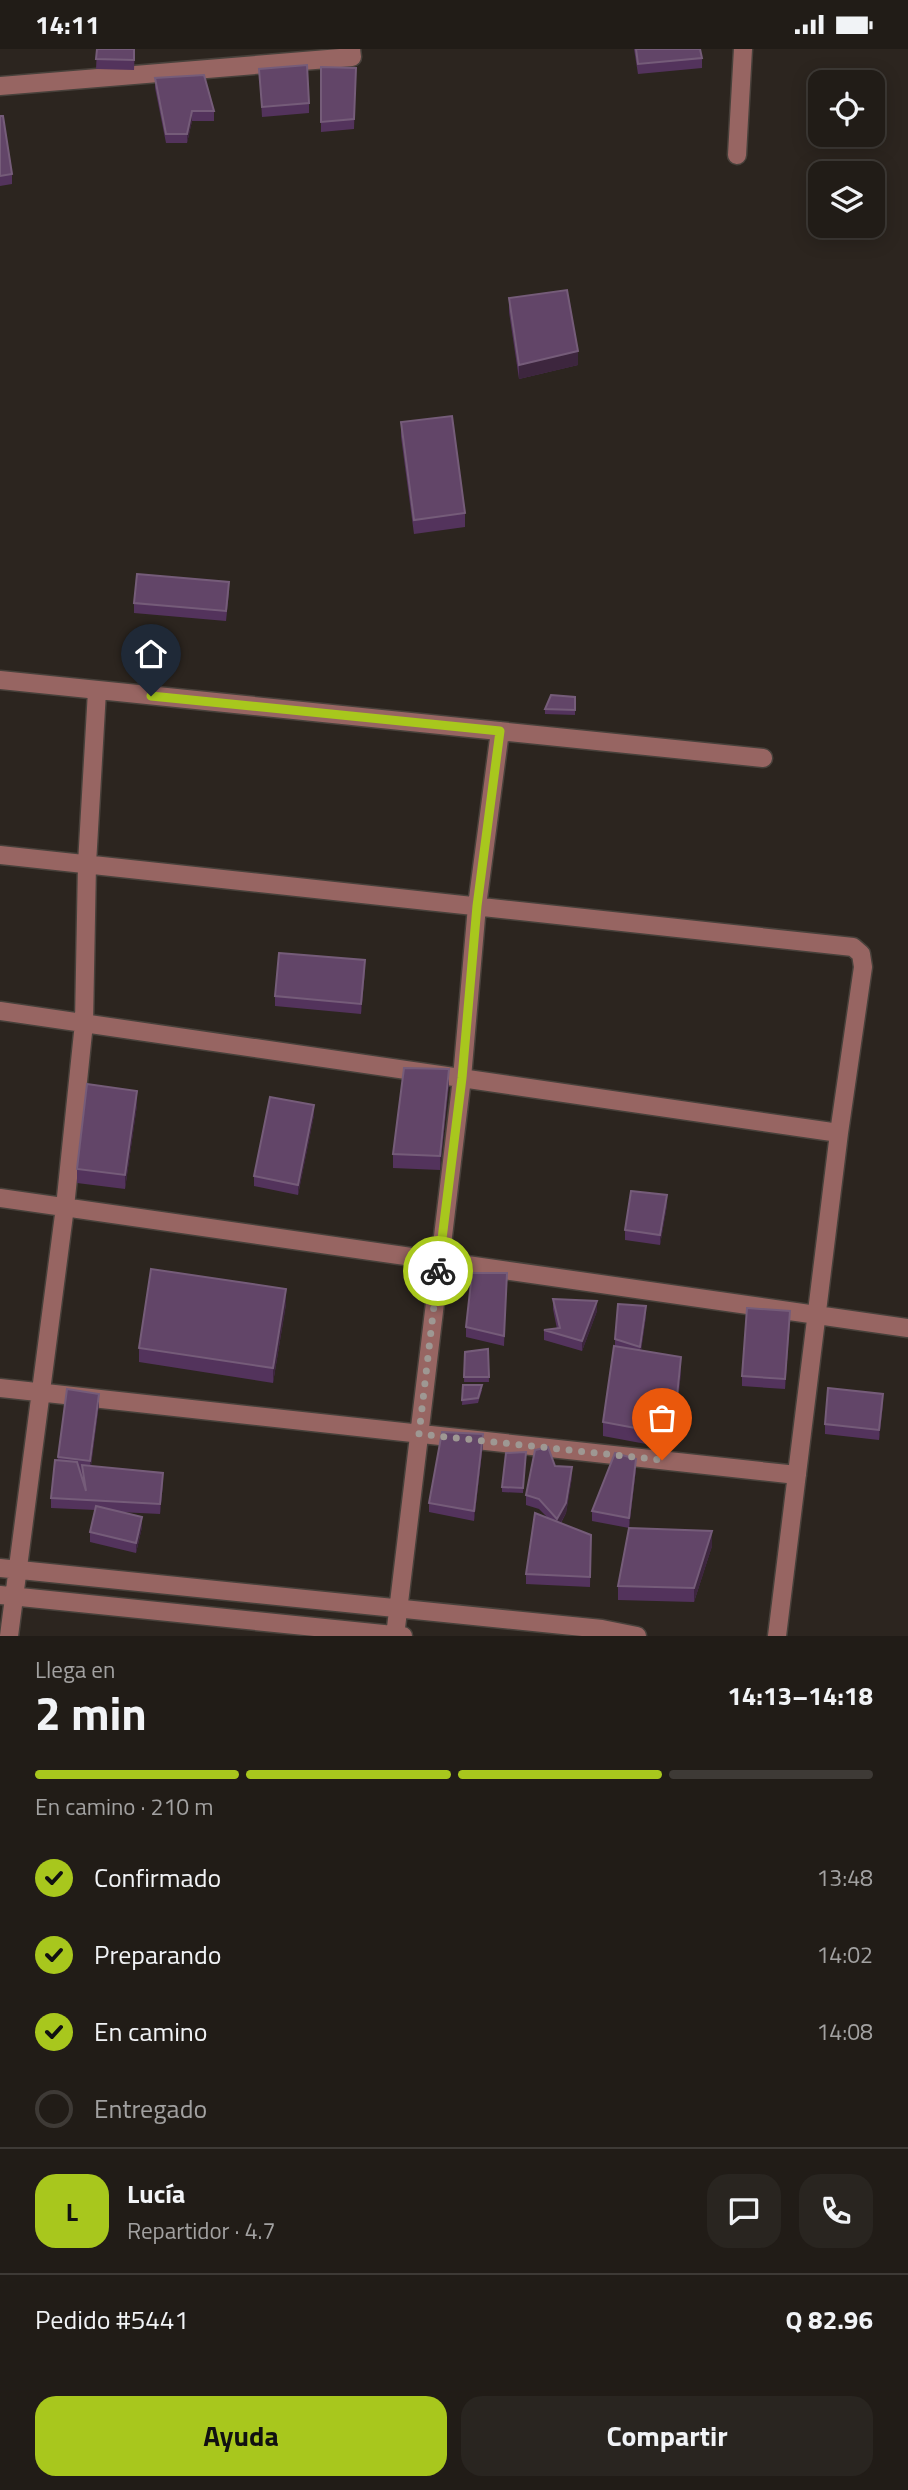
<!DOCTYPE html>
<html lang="es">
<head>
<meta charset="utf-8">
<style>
  body { margin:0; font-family:"Titillium Web",sans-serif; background:#292520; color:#f1f3f6; height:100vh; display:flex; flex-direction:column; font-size:26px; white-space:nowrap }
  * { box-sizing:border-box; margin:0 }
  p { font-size:23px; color:#a2a1a1 }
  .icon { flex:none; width:38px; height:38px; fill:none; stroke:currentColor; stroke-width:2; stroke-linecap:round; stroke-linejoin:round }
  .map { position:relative; height:1587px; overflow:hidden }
  .sheet { display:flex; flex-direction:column; background:#211c17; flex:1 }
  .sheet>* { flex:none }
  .controls { position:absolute; left:808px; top:21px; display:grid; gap:14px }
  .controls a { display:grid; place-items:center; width:77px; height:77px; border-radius:14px; background:#211c17; box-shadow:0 4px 18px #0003,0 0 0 2px #3e3a36; font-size:35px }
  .pin { position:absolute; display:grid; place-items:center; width:60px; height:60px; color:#fff; margin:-72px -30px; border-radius:50% 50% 50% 0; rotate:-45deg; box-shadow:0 0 7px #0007 }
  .pin .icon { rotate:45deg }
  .courier { position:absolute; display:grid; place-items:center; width:70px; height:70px; margin:-35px; border:5px solid #a8c71d; border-radius:50%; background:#fff; color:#222; box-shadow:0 2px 9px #0007 }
  .overview em { font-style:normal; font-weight:700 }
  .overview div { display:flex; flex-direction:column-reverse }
  .overview { display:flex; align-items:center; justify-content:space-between; height:119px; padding:0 35px }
  h1 { font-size:46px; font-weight:700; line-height:52px }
  .bar { display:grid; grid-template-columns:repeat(4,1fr); gap:10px 7px; align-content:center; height:84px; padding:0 35px }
  .bar i { height:9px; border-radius:5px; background:#3e3a36 }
  .bar .current { background:#a8c71d }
  .bar p { grid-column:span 4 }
  .line { display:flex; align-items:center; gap:18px; padding:0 35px; border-top:2px solid #3e3a36 }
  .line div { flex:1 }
  .round { display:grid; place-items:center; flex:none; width:74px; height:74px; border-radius:21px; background:#292520 }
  ol { padding:0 35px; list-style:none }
  li { display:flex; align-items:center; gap:21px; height:77px }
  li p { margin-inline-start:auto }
  li .icon { padding:7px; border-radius:50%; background:#a8c71d; color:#111; stroke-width:4 }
  li:last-child { color:#a2a1a1 }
  li i { width:38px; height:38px; border:4px solid #3e3a36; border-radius:50% }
  .button { display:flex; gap:14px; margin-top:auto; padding:14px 35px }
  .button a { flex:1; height:80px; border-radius:21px; background:#a8c71d; color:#111; font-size:28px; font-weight:700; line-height:80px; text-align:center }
  .button a+a { background:#292520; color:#f1f3f6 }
  .status { display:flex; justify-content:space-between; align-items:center; height:49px; padding:0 35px; background:#211c17; direction:ltr }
  .status svg { height:19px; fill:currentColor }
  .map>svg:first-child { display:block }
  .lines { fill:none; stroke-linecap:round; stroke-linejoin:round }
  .minor-casing { stroke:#48413b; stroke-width:21 }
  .minor { stroke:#976562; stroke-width:18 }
  .wall { fill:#53335c }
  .shaded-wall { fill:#3d263e }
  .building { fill:#624568; stroke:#755c79; stroke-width:2 }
  .done { stroke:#9e9893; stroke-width:7; stroke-dasharray:0 12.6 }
  .route { stroke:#a8c71d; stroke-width:9 }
</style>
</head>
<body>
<div class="status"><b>14:11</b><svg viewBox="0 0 49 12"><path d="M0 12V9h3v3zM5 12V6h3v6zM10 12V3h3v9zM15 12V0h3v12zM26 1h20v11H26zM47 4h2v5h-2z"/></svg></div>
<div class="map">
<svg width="908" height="1587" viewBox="0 0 908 1587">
  <rect width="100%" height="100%" fill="#2c251f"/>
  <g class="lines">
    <!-- minor casing -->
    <g class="minor-casing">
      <path id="minor" d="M0,37L352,8L351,0
        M737,106L743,0
        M0,631L763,709
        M0,806L853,898L861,905L863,918L839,1084L777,1587
        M0,962L839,1084
        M0,1149L908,1279
        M0,1339L797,1426
        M0,1519L602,1580L637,1587
        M0,1546L403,1587
        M9,1587L65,1158L84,974L87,815L97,642
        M395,1587L462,1029L477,857L500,682"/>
    </g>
    <!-- minor -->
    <use href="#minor" class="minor"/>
  </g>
  <!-- wall -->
  <path class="wall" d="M97,0H135L134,21L96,20Z
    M634,0H700L702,9V19L638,25Z
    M321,18L356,19L354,80L321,83Z
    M259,20L309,54V64L262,68Z
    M155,29L214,62V72H192L187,94H166L155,39Z
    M0,67L12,125V135L0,137Z
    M509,249L578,316L519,330L509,263Z
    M401,373L465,464V478L414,485L401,388Z
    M229,543L226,572L134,564V554Z
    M575,648V666L545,665V660Z
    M365,921L361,965L275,957V947Z
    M449,1034L440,1121L393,1119V1105Z
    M137,1056L125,1140L77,1134V1120Z
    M314,1066L298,1146L254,1137V1127Z
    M667,1156L660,1196L625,1191V1181Z
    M507,1224L504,1297L466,1288V1278Z
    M553,1250L597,1262L582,1302L544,1291V1281L557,1280L553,1260Z
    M286,1255L273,1334L139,1313V1299Z
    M646,1267L641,1302L681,1323L673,1400L603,1387V1373L615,1297V1290Z
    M790,1272L785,1340L742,1337V1327Z
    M488,1300L489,1333H464L465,1303Z
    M463,1336L482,1341L478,1354L462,1356Z
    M99,1355L91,1417L163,1434L160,1465L119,1463L142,1478L136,1504L90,1493V1483L95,1461L51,1459V1449L58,1408Z
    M883,1355L879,1391L825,1385V1375Z
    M483,1395L474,1472L429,1463V1454Z
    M526,1403L523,1444L502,1443V1438Z
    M555,1417L572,1428L566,1464L561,1474L591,1486L590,1538L526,1535V1525L547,1468L539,1460L526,1456V1446Z
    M636,1420L629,1479L592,1472V1462Z
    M712,1497L694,1553L618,1551V1537Z"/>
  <!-- shaded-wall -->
  <path class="shaded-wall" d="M192,62V72L187,94V85Z
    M578,302V316L519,330V316Z
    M365,911V921L361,965V955Z
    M449,1020V1034L440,1121V1107Z
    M137,1042V1056L125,1140V1126Z
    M314,1056V1066L298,1146V1136Z
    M667,1146V1156L660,1196V1186Z
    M286,1240V1255L273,1334V1319Z
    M597,1252V1262L582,1302V1292Z
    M646,1257V1267L640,1308V1298Z
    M790,1262V1272L785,1340V1330Z
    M681,1308V1323L673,1400V1386Z
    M99,1345V1355L90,1422V1412Z
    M883,1345V1355L879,1391V1381Z
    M483,1385V1395L474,1472V1462Z
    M636,1410V1420L629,1479V1469Z
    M572,1418V1428L566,1464L557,1480V1470Z
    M163,1424V1434L160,1465V1455Z
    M142,1468V1478L136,1504V1494Z
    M712,1482V1497L694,1553V1539Z"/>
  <!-- building -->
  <path class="building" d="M97,0H134V11L96,10Z
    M636,0H700L702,9L638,15Z
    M307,16L309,54L262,58L259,20Z
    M321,18L356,19L354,70L321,73Z
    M204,26L214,62H192L187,85H166L155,29Z
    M0,67H3L12,125L0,127Z
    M567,241L578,302L519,316L509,249Z
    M452,367L465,464L414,471L401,373Z
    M137,525L229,533L226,562L134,554Z
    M551,646L575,648V661L545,660Z
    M279,904L365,911L361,955L275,947Z
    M404,1019L449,1020L440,1107L393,1105Z
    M87,1035L137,1042L125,1126L77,1120Z
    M270,1048L314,1056L298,1136L254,1127Z
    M631,1142L667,1146L660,1186L625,1181Z
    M151,1220L286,1240L273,1319L139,1299Z
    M472,1224H507L504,1287L466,1278Z
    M553,1250L597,1252L582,1292L544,1281L560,1279Z
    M618,1255L646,1257L640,1298L615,1290Z
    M747,1259L790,1262L785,1330L742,1327Z
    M614,1297L681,1308L673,1386L603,1373Z
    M488,1300L489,1328H464L465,1303Z
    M463,1336H482L478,1349L462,1351Z
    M828,1339L883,1345L879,1381L825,1375Z
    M67,1340L99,1345L90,1412L58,1408Z
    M442,1383L483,1385L474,1462L429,1454Z
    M548,1398L555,1417L572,1418L566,1454L557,1470L539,1450L526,1446L535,1401Z
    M526,1403L523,1439L502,1438L506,1404Z
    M615,1404L636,1410L629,1469L592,1462Z
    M55,1411L77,1413L86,1442L82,1416L163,1424L160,1455L51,1449Z
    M96,1457L142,1468L136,1494L90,1483Z
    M535,1464L591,1486L590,1528L526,1525Z
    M629,1479L712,1482L694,1539L618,1537Z"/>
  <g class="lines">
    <!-- done -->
    <path class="done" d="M438,1222L419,1385L662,1411"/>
    <!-- route -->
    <path class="route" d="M151,647L500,682L477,857L462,1029L438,1222"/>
  </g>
</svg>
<div class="controls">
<a><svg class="icon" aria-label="locate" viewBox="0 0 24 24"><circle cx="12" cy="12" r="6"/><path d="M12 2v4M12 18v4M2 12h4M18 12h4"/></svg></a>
<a><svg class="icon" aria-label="layers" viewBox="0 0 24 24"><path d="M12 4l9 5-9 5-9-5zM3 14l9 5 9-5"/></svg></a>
</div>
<div class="pin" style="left:662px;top:1411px;background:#ea580c"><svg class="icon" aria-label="bag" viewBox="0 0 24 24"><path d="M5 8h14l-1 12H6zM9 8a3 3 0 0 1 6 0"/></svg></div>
<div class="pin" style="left:151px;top:647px;background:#1f2937"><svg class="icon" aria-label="home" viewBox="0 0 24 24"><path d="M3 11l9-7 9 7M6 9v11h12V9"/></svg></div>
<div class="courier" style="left:438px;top:1222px"><svg class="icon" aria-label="bike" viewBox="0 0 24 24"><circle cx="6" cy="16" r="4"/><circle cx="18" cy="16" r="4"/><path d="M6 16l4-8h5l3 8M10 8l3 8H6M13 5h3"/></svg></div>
</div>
<section class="sheet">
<div class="overview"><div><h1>2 min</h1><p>Llega en</p></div><em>14:13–14:18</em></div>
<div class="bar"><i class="current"></i><i class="current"></i><i class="current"></i><i></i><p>En camino · 210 m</p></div>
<ol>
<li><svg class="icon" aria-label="check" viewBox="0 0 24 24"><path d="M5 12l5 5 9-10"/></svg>Confirmado<p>13:48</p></li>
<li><svg class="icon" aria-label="check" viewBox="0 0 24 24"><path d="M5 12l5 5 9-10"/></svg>Preparando<p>14:02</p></li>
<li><svg class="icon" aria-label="check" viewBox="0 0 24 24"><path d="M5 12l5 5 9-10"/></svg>En camino<p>14:08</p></li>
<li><i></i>Entregado</li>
</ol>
<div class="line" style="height:126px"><b class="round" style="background:#a8c71d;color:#111">L</b><div><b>Lucía</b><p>Repartidor · 4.7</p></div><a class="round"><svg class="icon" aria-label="chat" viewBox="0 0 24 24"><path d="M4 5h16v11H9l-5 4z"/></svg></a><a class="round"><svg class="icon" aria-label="phone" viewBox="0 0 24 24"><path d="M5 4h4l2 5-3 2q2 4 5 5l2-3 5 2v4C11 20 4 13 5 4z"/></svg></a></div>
<div class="line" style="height:91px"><div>Pedido #5441</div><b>Q 82.96</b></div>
<div class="button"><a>Ayuda</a><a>Compartir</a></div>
</section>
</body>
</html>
